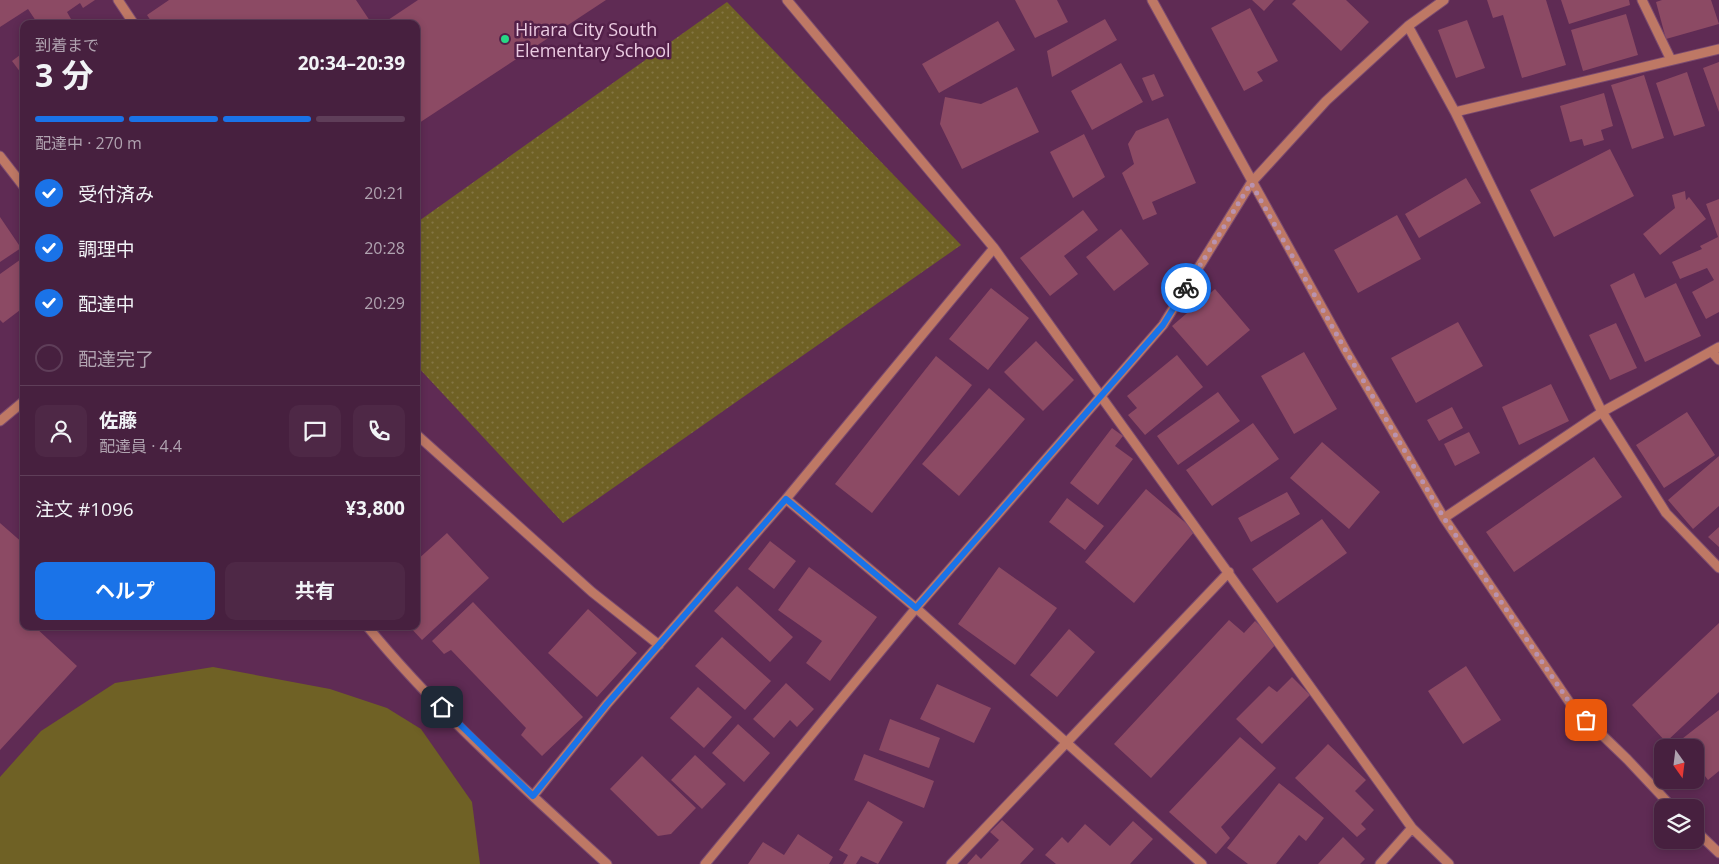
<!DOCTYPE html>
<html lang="ja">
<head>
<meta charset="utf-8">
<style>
  body { margin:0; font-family:"Open Sans","Noto Sans JP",sans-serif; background:#4e2846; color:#f1f3f6; height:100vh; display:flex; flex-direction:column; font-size:19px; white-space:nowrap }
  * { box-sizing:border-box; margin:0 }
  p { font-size:16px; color:#b0a3b0 }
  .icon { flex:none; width:28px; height:28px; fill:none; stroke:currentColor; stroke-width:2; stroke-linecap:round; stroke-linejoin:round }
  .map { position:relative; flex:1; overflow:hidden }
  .sheet { position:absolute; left:20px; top:20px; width:400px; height:610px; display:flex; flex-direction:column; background:#47203f; border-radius:10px; box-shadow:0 2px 8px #0003,0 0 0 1px #5f3e59 }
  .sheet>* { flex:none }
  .needle { width:32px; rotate:166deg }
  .controls { position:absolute; left:1654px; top:739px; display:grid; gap:10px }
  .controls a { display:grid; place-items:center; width:50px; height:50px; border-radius:10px; background:#47203f; box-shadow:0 2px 8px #0003,0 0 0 1px #5f3e59; font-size:25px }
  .pin { position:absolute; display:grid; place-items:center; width:42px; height:42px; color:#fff; margin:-21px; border-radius:10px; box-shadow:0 2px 8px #0006 }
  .courier { position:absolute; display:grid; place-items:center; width:50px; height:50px; margin:-25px; border:4px solid #1a73e8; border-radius:50%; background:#fff; color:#222; box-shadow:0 1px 6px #0007 }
  .overview em { font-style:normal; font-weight:700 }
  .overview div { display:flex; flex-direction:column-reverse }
  .overview { display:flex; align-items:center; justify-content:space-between; height:85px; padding:0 15px }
  h1 { font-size:32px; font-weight:700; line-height:38px }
  .bar { display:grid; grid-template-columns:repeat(4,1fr); gap:8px 5px; align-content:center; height:60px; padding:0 15px }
  .bar i { height:6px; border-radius:4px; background:#5f3e59 }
  .bar .active { background:#1a73e8 }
  .bar p { grid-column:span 4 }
  .line { display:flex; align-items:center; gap:12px; padding:0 15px; border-top:1px solid #5f3e59 }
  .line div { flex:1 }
  .round { display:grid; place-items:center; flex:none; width:52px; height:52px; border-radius:10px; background:#4e2846 }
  ol { padding:0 15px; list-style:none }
  li { display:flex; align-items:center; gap:15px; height:55px }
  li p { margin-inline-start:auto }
  li .icon { padding:5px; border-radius:50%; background:#1a73e8; color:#fff; stroke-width:4 }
  li:last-child { color:#b0a3b0 }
  li i { width:28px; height:28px; border:2px solid #5f3e59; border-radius:50% }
  .action { display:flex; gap:10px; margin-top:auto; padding:10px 15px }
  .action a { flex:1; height:58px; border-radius:10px; background:#1a73e8; color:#fff; font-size:20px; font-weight:700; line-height:58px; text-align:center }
  .action a+a { background:#4e2846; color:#f1f3f6 }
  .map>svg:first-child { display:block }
  .grass { fill:url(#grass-dots) }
  .garden { fill:#6f6125 }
  .building { fill:#8c4a64 }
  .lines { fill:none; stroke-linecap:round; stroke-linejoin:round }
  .minor-casing { stroke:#7b4b70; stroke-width:11 }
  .minor { stroke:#be7865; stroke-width:9 }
  .done { stroke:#b992b0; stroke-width:5; stroke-dasharray:0 9 }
  .route { stroke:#1a73e8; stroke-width:6 }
  .poi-dot { fill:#27d885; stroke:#532049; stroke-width:2 }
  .labels { text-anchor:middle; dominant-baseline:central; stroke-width:5; stroke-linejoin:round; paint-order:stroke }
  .poi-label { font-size:18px; fill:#eacae1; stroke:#532049; text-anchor:start }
</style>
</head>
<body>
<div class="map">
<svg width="1719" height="864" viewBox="0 0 1719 864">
  <defs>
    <pattern id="grass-dots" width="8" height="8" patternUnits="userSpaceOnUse" patternTransform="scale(1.25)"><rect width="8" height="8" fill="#6f6125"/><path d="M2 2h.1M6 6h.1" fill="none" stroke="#847644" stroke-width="1.8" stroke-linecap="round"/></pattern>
  </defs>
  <rect width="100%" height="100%" fill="#5f2b54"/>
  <!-- grass -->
  <path class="grass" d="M727,2L961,245L563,523L416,365V223Z"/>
  <!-- garden -->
  <path class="garden" d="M213,667L330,689L387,708L421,729L472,802L480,864H0V777L41,731L115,683Z"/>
  <!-- building -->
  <path class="building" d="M0,0H95L83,8L80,3L67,12L71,19L63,24H38L28,9L0,27Z
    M169,0H356L372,24H153L147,15Z
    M418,0H606L416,125V24H382Z
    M1015,0H1057L1068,22L1035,38Z
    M1252,0H1274L1264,11Z
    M1296,0H1346L1369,22L1341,51L1292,4Z
    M1487,0H1546L1566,65L1522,78L1503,15L1493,18Z
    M1561,0H1629L1630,5L1569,24Z
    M1662,0H1711L1719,24L1666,39L1656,2Z
    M1250,8L1278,61L1257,72L1263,81L1244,91L1211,28Z
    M1626,14L1638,55L1583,71L1571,30Z
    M1105,19L1117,40L1052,77L1047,51Z
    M1467,20L1485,68L1456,78L1438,30Z
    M998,21L1015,50L939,93L922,64Z
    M24,52V77L12,61Z
    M1719,62V112L1703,68Z
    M1121,63L1143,102L1092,130L1071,91Z
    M1687,72L1705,126L1674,136L1656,83Z
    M1154,74L1164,96L1152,101L1142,78Z
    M1644,75L1664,138L1632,149L1611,85Z
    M1017,87L1039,132L962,169L940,124L945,97L981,104Z
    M1604,93L1613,126L1601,130L1604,140L1584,146L1582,139L1570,142L1560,106Z
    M1168,118L1196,183L1152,202L1157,214L1143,220L1122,173L1134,164L1128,144L1136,131Z
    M1084,134L1105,177L1073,198L1050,152Z
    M1610,149L1634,196L1554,237L1530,190Z
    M1466,178L1481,203L1419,238L1405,214Z
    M1685,191L1686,200L1689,197L1706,219L1660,255L1643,234L1675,208L1672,195Z
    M1719,199V312L1706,319L1692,292L1714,280L1707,268L1680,279L1672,262L1702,249L1700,246L1718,237L1706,204Z
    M1083,210L1098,230L1064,256L1078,274L1050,296L1020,258Z
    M1397,215L1421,259L1358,293L1334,250Z
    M0,217L21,248L0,262Z
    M1121,229L1149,264L1114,291L1086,257Z
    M24,257V307L3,323L0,320V274Z
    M1634,273L1645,298L1676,283L1701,336L1645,362L1610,285Z
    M991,288L1029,318L988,370L949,339Z
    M1215,289L1250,330L1207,366L1172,326Z
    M1458,322L1483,366L1416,403L1391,358Z
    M1616,323L1637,368L1610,380L1589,335Z
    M1036,341L1074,380L1043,411L1004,372Z
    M1304,352L1337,409L1294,434L1261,376Z
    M1177,355L1203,387L1145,435L1128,415L1137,408L1127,396Z
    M936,356L972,385L872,513L835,484Z
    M1551,384L1569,421L1519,445L1502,407Z
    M989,388L1025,419L959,496L922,464Z
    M1218,392L1240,421L1178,465L1157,436Z
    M1452,407L1463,428L1439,441L1427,420Z
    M1687,412L1715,455L1664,488L1636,445Z
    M1253,423L1279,459L1212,506L1186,470Z
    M1112,428L1123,436L1115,446L1133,459L1098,505L1070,483Z
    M1469,432L1480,453L1455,466L1444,444Z
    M1322,442L1380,492L1349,529L1290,478Z
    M1719,456V506L1693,529L1668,500Z
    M1594,457L1622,497L1514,572L1486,532Z
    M1146,489L1195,531L1134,603L1085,562Z
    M1287,492L1300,514L1251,542L1238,518Z
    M1067,498L1104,526L1085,550L1049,522Z
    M1322,519L1347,553L1277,603L1252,569Z
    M0,523L24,544V626H34L77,666L0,750Z
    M1719,527V547L1708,537Z
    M447,533L489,578L422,640L409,626H416V561Z
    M770,541L796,561L774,589L748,569Z
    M809,567L877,617L830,681L806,663L822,641L778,610Z
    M999,567L1057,608L1015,665L958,624Z
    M737,586L793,637L770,662L714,611Z
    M473,602L583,717L542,756L521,735L526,728L451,650L444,654L432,641Z
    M588,609L637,653L597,697L548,653Z
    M1229,620L1244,633L1255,621L1278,642L1151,778L1114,744Z
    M1719,623V692L1666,742L1632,705Z
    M1069,629L1095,652L1057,697L1030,675Z
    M722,637L771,681L745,710L695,666Z
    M1466,666L1501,720L1463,744L1428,691Z
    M1292,677L1310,695L1262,744L1236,719L1269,686L1277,692Z
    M786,683L814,709L797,727L790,720L774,738L753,719Z
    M937,684L991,708L974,743L920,719Z
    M698,687L732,717L704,748L670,718Z
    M1719,710V771L1708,780L1695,763V748H1683L1678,742Z
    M890,719L940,738L929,768L879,750Z
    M738,724L770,753L744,782L712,753Z
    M1240,737L1276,768L1221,827L1230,838L1216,854L1169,812Z
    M1328,744L1366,780L1355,791L1374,810L1361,824L1366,829L1357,837L1295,778Z
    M864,754L934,781L924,808L854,780Z
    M695,755L726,784L702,809L671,780Z
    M642,756L696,808L671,834L658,836L610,789Z
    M1279,783L1324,818L1306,841L1299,835L1276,864H1248L1227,848Z
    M868,801L903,822L878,864L861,856L856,864H843L848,855L839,850Z
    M1002,820L1034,849L1020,864H967L976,854L981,859L999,840L990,832Z
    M1133,821L1153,839L1130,864H1056L1045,855L1062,837L1068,843L1085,824L1110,846Z
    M798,834L833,857L829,864H748L763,842L784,855Z
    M1343,837L1365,859L1360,864H1318Z"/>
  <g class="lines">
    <!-- minor casing -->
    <g class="minor-casing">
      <path id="minor" d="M118,0L134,24
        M1152,0L1346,351L1444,518L1572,706L1627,759L1673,808
        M1642,0L1671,60
        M1408,26L1455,112L1602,412L1666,513L1719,568
        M1455,112L1719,49
        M0,156L24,187
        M994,248L1412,828L1449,864
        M1712,352L1719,360
        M0,421L24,401
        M416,434L592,592L659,645
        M786,499L916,608L1202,864
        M1444,518L1602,412L1719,347
        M367,626C438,713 524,788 607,864
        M533,796L607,704L786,499L994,248L787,0
        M1695,830L1719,853
        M705,864L916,608L1163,325L1251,183L1326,101L1408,26L1444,0
        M951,864L1229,572
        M1380,864L1412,828"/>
    </g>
    <!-- minor -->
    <use href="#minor" class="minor"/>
  </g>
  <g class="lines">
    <!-- done -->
    <path class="done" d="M1186,288L1251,183L1346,351L1444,518L1572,706L1586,720"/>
    <!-- route -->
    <path class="route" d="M442,707L533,796L607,704L786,499L916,608L1163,325L1186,288"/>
  </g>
  <!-- markers -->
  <circle class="poi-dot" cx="505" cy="39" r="5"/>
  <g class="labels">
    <!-- poi labels -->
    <g class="poi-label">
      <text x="515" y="29">Hirara City South<tspan x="515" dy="21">Elementary School</tspan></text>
    </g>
  </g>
</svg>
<div class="controls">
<a><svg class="needle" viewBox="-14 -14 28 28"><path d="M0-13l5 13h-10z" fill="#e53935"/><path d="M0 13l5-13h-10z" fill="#b0a3b0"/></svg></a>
<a><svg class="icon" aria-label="layers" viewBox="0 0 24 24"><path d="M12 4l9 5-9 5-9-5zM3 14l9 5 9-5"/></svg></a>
</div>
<div class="pin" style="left:1586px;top:720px;background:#ea580c"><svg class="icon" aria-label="bag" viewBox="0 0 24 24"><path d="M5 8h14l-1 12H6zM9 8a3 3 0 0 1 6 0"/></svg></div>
<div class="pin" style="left:442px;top:707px;background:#1f2937"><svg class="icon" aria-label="home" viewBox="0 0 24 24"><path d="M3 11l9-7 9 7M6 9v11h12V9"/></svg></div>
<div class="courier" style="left:1186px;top:288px"><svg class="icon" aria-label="bike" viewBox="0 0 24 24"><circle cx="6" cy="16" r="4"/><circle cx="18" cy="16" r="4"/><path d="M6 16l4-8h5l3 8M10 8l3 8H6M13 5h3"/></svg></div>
<section class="sheet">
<div class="overview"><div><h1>3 分</h1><p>到着まで</p></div><em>20:34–20:39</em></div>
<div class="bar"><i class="active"></i><i class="active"></i><i class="active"></i><i></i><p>配達中 · 270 m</p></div>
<ol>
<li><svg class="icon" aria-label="check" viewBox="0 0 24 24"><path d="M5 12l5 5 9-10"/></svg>受付済み<p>20:21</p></li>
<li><svg class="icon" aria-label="check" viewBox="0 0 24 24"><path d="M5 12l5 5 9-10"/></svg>調理中<p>20:28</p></li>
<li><svg class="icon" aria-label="check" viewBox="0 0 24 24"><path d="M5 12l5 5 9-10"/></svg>配達中<p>20:29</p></li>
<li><i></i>配達完了</li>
</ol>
<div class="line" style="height:90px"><a class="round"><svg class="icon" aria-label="person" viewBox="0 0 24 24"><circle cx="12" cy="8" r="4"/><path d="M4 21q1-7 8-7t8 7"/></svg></a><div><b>佐藤</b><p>配達員 · 4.4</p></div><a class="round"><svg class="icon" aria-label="chat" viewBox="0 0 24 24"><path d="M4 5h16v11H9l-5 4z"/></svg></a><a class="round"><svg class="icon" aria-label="phone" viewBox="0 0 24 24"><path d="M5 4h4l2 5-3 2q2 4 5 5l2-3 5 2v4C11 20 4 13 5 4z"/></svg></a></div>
<div class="line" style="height:65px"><div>注文 #1096</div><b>¥3,800</b></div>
<div class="action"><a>ヘルプ</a><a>共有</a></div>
</section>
</div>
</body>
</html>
